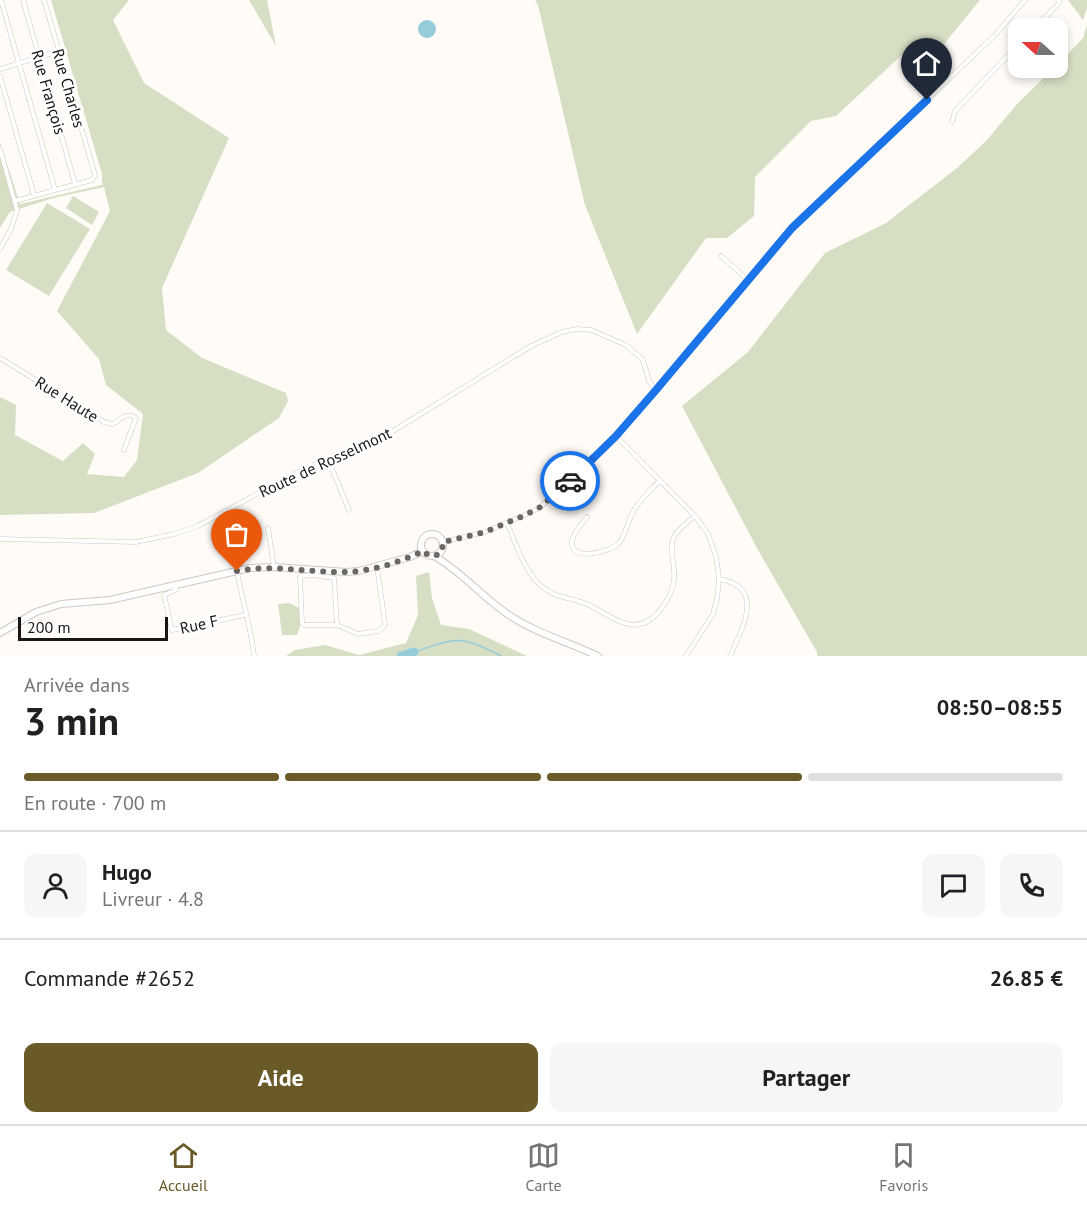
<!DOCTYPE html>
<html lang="fr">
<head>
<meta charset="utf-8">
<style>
  body { margin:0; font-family:"PT Sans",sans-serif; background:#f6f6f6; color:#202124; height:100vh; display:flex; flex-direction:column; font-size:22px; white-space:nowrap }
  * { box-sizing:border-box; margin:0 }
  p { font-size:20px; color:#757577 }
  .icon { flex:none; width:33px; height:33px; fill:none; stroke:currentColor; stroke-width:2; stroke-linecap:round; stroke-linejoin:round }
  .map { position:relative; height:656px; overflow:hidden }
  .drawer { display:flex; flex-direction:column; background:#fff; flex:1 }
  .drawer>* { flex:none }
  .needle { width:39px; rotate:291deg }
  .buttons { position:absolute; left:1008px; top:18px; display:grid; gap:12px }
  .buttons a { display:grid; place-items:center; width:60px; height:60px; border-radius:12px; background:#fff; box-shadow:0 3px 9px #0003; font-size:30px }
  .scale { position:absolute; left:18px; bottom:15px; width:150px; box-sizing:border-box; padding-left:6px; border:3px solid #191715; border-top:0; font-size:16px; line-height:21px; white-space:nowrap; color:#191715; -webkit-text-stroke:4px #fff; paint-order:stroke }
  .pin { position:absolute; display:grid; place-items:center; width:51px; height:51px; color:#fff; margin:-62px -26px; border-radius:50% 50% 50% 0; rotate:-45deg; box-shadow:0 0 6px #0007 }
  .pin .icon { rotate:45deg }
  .courier { position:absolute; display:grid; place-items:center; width:60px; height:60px; margin:-30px; border:4px solid #1a73e8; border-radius:50%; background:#fff; color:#222; box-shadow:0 2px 8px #0007 }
  .headline em { font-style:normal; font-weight:600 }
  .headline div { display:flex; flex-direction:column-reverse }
  .headline { display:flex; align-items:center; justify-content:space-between; height:102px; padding:0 24px }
  h1 { font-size:39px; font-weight:600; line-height:45px }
  .bar { display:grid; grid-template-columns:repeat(4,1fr); gap:9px 6px; align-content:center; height:72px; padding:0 24px }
  .bar i { height:8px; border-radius:4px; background:#e0e0e0 }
  .bar .current { background:#695a28 }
  .bar p { grid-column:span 4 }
  .line { display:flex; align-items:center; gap:15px; padding:0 24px; border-top:2px solid #e0e0e0 }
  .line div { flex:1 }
  .round { display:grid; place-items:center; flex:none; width:63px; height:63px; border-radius:12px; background:#f6f6f6 }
  .primary-button { display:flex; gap:12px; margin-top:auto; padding:12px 24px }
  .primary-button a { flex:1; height:69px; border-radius:12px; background:#695a28; color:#fff; font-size:24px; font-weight:600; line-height:69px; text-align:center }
  .primary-button a+a { background:#f6f6f6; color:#202124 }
  .dock { display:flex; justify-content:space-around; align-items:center; height:84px; border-top:2px solid #e0e0e0; background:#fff; font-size:16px; color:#757577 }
  .dock a { display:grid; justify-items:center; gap:3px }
  .dock .current { color:#695a28 }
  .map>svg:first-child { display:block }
  .green { fill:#d6dfc4 }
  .water { fill:#96ccd8 }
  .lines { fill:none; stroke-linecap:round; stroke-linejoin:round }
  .stream { stroke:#96ccd8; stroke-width:1.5 }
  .river { stroke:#96ccd8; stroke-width:9 }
  .street-casing { stroke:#cdc8c2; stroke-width:5 }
  .secondary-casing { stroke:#cdc8c2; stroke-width:8 }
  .street { stroke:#fff; stroke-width:4 }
  .secondary { stroke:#fff; stroke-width:6 }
  .done { stroke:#6a6764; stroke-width:6; stroke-dasharray:0 10.8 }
  .route { stroke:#1a73e8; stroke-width:8 }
  .labels { text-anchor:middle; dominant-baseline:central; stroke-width:6; stroke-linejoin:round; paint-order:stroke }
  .street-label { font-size:16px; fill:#191715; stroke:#fff }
</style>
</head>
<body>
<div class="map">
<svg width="1087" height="656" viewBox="0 0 1087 656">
  <rect width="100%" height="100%" fill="#fffbf7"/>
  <!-- green -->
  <path class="green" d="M51,0H129L113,20L144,83L229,138L162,288L166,330L202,358L286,393L288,401L279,418L198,473L94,513L0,515V397L16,405L15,435L63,461L83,443L95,454L87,474L124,477L137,460L143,414L106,385L99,359L57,311L110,211L104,187L53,198L10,212L0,228V143L20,204L102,185V174Z
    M249,0H267L276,46Z
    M535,0H980L940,49L919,39L836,116L811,121L755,177L754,216L727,238H706L637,334L585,205L538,5Z
    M1068,0H1087V8L1083,20Z
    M1087,25V656H817V652L758,550L682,406L748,352L825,253L886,223L957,168L986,141L1018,103L1054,68H1058V64L1083,38Z
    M73,196L99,212L92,225L66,208Z
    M47,203L90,229L49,296L6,270Z
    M429,572L432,598L441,625L469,629L527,656H286L295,650L325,645L359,655L406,643L418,615L416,576Z
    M289,603L299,608L301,624L297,635H282L278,604Z"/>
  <!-- water -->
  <path class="water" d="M418 29a9 9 0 1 1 18 0a9 9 0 1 1-18 0Z"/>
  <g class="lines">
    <!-- stream -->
    <path class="stream" d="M414,652C457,638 459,634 501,656"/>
    <!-- river -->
    <path class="river" d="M401,656L414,652"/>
    <!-- street casing -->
    <g class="street-casing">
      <path id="street" d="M1,0L55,190
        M23,0L75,184
        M1035,28L1060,2L1058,0
        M0,69L59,51
        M0,76L34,195
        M952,122L955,111L1018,45
        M0,149L17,210L11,229L0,249
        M15,201L92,180L95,175L44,0
        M721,256L748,280
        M0,358L104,422L113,424C121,419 127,411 136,418L124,450
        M616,436L695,516L708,534L716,556L719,579L717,599L713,614L686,656
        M328,459L349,510
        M587,517C582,523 574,532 572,540C569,563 607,552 617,545C626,537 627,522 633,512C639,500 651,490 660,480
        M507,523C518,548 527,583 554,594C565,599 577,599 589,605C615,618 637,640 661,609C667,601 673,591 674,580C676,567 669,552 673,539C676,530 688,522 695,516
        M268,528L274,567
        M0,539L136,542L174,534L198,526L303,469L393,431L531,346L562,332L577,329L591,330L626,345L643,360L649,381L656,390
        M443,542L485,532L523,516L539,508L575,477L616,436L659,386L792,228L996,34L1025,0
        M237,571C242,600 251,627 254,656
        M316,573L315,575L300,576L302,623L304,625H337
        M315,575L334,578L337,625L358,634L378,631L384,627L385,624L377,567
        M719,579C766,587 743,627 730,656
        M175,585L176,590L164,595L172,630L245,615"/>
    </g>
    <!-- secondary casing -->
    <g class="secondary-casing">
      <path id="secondary" d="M421 545a11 11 0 1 1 22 0a11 11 0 1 1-22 0Z
        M434,556C461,571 480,595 506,613C533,632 568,642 598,656
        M0,633L36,612L61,604L110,600L250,568L275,567L346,572L359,571L410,557L423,551"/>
    </g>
    <!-- street -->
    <use href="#street" class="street"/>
    <!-- secondary -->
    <use href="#secondary" class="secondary"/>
  </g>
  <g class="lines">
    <!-- done -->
    <path class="done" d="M237,571C274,564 310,573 347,572C372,571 401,562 423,551L429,556L437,555L442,551L443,542L485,532L523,516L539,508L570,481"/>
    <!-- route -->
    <path class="route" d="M570,481L616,436L656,390L792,228L927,100"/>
  </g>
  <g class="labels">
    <!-- street labels -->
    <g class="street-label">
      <text transform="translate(69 88) rotate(74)">Rue Charles</text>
      <text transform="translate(49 92) rotate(74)">Rue François</text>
      <text transform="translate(67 399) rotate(32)">Rue Haute</text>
      <text transform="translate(325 462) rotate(-25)">Route de Rosselmont</text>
      <text transform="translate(199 624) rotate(-12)">Rue F</text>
    </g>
  </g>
</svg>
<div class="buttons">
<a><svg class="needle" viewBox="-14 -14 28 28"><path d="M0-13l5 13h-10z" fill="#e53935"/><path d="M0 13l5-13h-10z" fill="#757577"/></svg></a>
</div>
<div class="scale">200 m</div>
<div class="pin" style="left:237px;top:571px;background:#ea580c"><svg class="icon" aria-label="bag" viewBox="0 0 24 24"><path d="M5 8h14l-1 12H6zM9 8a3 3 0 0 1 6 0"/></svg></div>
<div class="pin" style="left:927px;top:100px;background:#1f2937"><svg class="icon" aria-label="home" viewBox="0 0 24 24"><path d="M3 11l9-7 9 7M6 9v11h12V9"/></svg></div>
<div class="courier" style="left:570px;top:481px"><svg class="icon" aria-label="car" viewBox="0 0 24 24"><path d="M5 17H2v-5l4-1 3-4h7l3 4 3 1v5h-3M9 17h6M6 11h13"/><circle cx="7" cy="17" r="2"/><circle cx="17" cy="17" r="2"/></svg></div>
</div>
<section class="drawer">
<div class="headline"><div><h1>3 min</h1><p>Arrivée dans</p></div><em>08:50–08:55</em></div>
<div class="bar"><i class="current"></i><i class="current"></i><i class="current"></i><i></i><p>En route · 700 m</p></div>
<div class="line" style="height:108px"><a class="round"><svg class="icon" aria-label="person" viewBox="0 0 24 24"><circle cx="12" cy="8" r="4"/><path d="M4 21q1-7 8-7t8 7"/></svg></a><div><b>Hugo</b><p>Livreur · 4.8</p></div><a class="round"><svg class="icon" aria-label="chat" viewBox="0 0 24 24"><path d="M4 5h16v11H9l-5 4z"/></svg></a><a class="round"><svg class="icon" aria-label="phone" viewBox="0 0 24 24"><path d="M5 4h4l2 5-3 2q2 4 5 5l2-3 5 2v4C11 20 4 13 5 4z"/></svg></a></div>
<div class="line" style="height:78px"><div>Commande #2652</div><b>26.85 €</b></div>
<div class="primary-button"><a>Aide</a><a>Partager</a></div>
</section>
<nav class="dock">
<a class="current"><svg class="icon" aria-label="home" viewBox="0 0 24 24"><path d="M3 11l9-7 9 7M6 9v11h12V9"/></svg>Accueil</a>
<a><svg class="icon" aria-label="map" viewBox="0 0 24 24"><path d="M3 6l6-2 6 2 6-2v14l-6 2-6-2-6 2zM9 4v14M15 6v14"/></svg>Carte</a>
<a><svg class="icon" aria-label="saved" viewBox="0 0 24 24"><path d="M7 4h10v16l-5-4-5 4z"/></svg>Favoris</a>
</nav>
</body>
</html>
